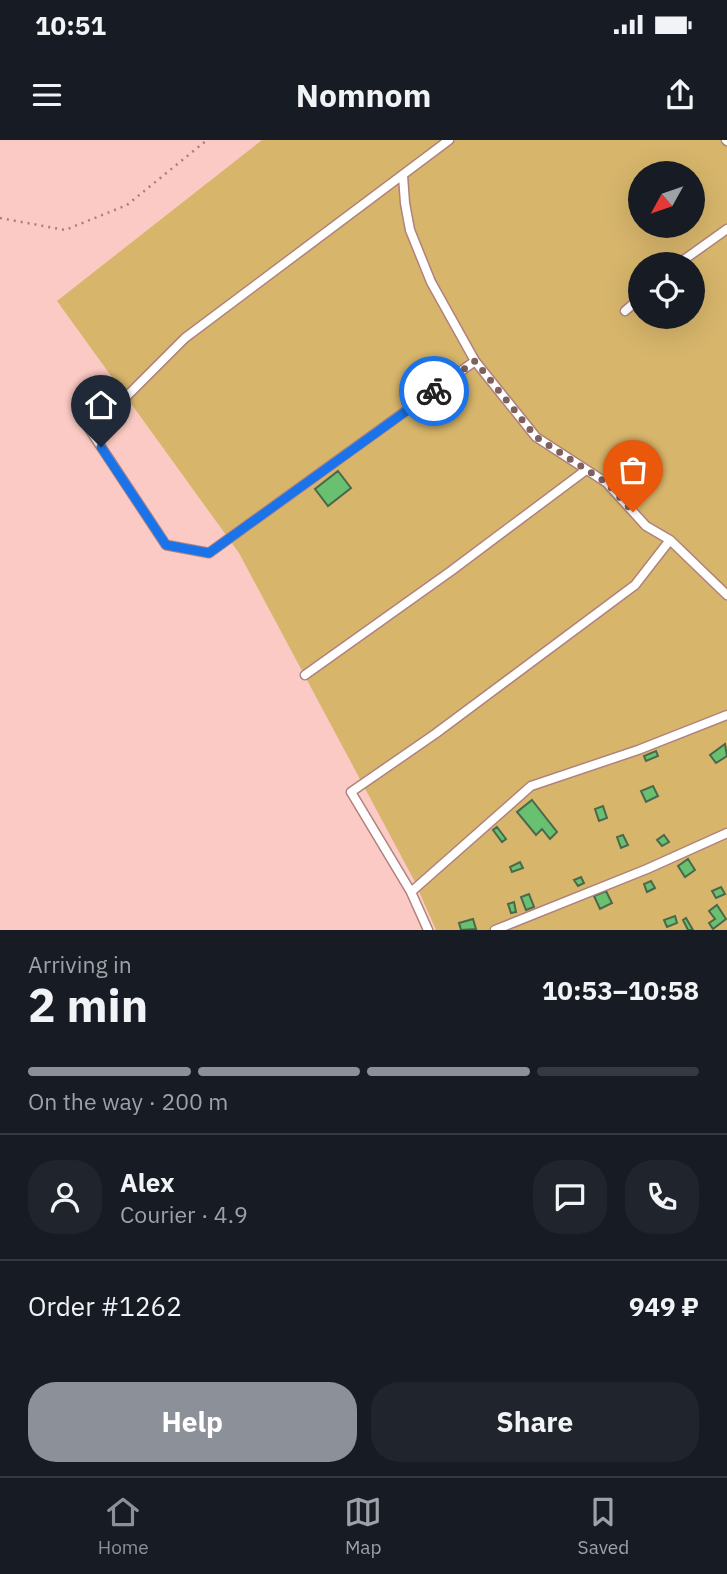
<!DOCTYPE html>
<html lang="en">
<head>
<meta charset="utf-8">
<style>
  body { margin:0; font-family:"IBM Plex Sans",sans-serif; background:#20242c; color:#f1f3f6; height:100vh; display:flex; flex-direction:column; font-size:26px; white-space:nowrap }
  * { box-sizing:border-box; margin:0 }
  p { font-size:23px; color:#9ea1a6 }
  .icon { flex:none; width:38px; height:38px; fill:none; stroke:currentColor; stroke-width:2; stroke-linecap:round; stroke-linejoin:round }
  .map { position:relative; height:790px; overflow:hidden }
  .panel { display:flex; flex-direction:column; background:#171b24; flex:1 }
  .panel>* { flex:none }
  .needle { width:46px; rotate:230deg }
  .controls { position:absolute; left:628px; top:21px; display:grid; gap:14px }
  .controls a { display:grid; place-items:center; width:77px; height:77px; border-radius:50%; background:#171b24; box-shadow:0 7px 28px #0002; font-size:35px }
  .pin { position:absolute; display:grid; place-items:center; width:60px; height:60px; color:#fff; margin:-72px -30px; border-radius:50% 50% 50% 0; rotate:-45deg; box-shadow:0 0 7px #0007 }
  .pin .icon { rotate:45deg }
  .courier { position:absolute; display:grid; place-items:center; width:70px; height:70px; margin:-35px; border:5px solid #1a73e8; border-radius:50%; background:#fff; color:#222; box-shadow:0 2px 9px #0007 }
  .headline em { font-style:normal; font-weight:800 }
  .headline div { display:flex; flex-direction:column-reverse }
  .headline { display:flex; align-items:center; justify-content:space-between; height:119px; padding:0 28px }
  h1 { font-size:46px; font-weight:800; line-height:52px }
  .bar { display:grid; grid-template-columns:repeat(4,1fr); gap:10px 7px; align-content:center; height:84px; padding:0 28px }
  .bar i { height:9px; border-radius:5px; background:#363941 }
  .bar .selected { background:#8c9099 }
  .bar p { grid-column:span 4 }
  .line { display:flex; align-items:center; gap:18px; padding:0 28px; border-top:2px solid #363941 }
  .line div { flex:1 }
  .round { display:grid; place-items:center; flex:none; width:74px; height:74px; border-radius:28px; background:#20242c }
  .primary-button { display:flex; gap:14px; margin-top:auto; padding:14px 28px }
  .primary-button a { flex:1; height:80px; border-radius:28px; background:#8c9099; color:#fff; font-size:28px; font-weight:800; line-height:80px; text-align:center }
  .primary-button a+a { background:#20242c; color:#f1f3f6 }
  .status { display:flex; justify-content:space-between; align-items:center; height:49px; padding:0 35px; background:#171b24; direction:ltr }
  .status svg { height:19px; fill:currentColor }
  header { display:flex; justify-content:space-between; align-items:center; height:91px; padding:0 28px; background:#171b24; font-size:32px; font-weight:800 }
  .tabs { display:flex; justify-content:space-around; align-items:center; height:98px; border-top:2px solid #363941; background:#171b24; font-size:19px; color:#9ea1a6 }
  .tabs a { display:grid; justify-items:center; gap:4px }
  .tabs .selected { color:#8c9099 }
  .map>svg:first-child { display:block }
  .green { fill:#d7b56b; fill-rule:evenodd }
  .building { fill:#69c071; stroke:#4a684b; stroke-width:2 }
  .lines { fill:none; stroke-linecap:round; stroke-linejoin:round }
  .lane-casing { stroke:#b0827d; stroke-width:11 }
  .path { stroke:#a4817d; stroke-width:2.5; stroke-dasharray:2 5; stroke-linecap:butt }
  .lane { stroke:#fff; stroke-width:8 }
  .done { stroke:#7e605d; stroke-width:7; stroke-dasharray:0 12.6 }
  .route { stroke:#1a73e8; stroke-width:9 }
</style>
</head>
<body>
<div class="status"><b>10:51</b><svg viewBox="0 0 49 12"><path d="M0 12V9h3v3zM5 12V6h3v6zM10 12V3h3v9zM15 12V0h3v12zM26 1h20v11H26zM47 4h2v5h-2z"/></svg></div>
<header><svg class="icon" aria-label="menu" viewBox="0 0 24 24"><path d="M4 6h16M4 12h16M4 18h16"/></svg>Nomnom<svg class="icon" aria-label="share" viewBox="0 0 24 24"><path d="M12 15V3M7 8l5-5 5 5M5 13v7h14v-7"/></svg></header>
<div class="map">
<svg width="727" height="790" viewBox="0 0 727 790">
  <rect width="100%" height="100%" fill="#fbcac4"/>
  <!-- green -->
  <path class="green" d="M262,0H727V790H436L414,740L239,413L57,161ZM640,33H693V86H640ZM640,124H693V177H640Z"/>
  <!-- building -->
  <path class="building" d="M338,331L351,348L328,366L315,349Z
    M725,604L727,616L716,623L710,615Z
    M656,611L658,616L646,621L644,616Z
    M653,646L658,656L646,662L641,651Z
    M532,660L557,692L550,699L542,689L536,695L517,672Z
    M603,666L607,678L599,681L595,669Z
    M497,687L506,699L502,702L493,690Z
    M623,695L628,705L621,708L617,697Z
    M664,695L669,702L662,706L657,700Z
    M688,719L695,730L685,737L678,726Z
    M520,722L523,728L512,732L510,727Z
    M581,737L584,743L578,746L574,740Z
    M651,741L655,748L647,752L644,744Z
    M721,747L725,754L716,758L712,751Z
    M606,751L612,763L600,769L594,756Z
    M529,754L534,767L526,770L521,757Z
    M514,762L516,772L511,773L508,764Z
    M717,765L726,779L713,789L709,783L715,779L709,771Z
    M675,776L677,783L667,787L664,780Z
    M686,778L693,790H688L683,780Z
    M473,779L476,789L461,790L459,783Z"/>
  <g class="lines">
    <!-- lane casing -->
    <g class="lane-casing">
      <path id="lane" d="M449,0L185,198L128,255L88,287L166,405L209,413L475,221
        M726,0L727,1
        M403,36L405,63L410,90L431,142L475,221L536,297L607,343L646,386L670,400L727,455
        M678,124L727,89
        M625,171L640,158
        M305,535L451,431L586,330
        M411,752L531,646L638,610L727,575
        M428,790L411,752L351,652L435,594L635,445L670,400
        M495,790L647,729L727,693"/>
    </g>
    <!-- path -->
    <path class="path" d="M0,78L65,90L127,65L207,0"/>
    <!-- lane -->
    <use href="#lane" class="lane"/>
  </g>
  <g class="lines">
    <!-- done -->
    <path class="done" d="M434,251L475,221L536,297L607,343L633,372"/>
    <!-- route -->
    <path class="route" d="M101,307L166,405L209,413L434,251"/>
  </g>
</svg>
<div class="controls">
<a><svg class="needle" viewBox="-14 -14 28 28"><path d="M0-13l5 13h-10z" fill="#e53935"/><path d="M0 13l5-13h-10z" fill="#9ea1a6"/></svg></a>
<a><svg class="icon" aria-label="locate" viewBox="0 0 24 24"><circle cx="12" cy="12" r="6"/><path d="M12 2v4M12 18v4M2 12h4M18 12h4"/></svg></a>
</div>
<div class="pin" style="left:633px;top:372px;background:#ea580c"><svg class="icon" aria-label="bag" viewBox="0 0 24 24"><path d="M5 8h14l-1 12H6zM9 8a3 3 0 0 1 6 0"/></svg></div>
<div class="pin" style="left:101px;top:307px;background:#1f2937"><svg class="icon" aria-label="home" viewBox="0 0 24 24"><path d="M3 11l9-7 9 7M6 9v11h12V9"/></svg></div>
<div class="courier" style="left:434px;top:251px"><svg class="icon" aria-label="bike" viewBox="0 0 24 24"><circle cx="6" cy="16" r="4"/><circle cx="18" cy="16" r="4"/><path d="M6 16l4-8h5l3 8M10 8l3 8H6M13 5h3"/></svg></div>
</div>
<section class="panel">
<div class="headline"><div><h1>2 min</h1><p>Arriving in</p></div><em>10:53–10:58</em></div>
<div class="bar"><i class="selected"></i><i class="selected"></i><i class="selected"></i><i></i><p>On the way · 200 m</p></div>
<div class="line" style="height:126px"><a class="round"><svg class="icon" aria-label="person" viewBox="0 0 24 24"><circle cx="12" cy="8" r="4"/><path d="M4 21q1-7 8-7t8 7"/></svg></a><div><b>Alex</b><p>Courier · 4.9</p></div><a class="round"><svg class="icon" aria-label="chat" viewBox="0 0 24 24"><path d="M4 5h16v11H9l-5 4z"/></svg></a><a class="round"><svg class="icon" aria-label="phone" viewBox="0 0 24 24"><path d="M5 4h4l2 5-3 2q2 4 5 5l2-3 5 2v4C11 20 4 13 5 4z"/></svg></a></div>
<div class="line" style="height:91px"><div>Order #1262</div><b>949 ₽</b></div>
<div class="primary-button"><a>Help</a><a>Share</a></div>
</section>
<nav class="tabs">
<a class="selected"><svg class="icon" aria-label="home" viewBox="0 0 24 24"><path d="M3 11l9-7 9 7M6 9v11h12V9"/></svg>Home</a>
<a><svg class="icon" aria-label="map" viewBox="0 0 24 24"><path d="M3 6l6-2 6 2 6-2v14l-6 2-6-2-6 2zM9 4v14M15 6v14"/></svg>Map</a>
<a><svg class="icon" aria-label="saved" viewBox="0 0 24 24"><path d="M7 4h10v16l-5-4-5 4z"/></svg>Saved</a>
</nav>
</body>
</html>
